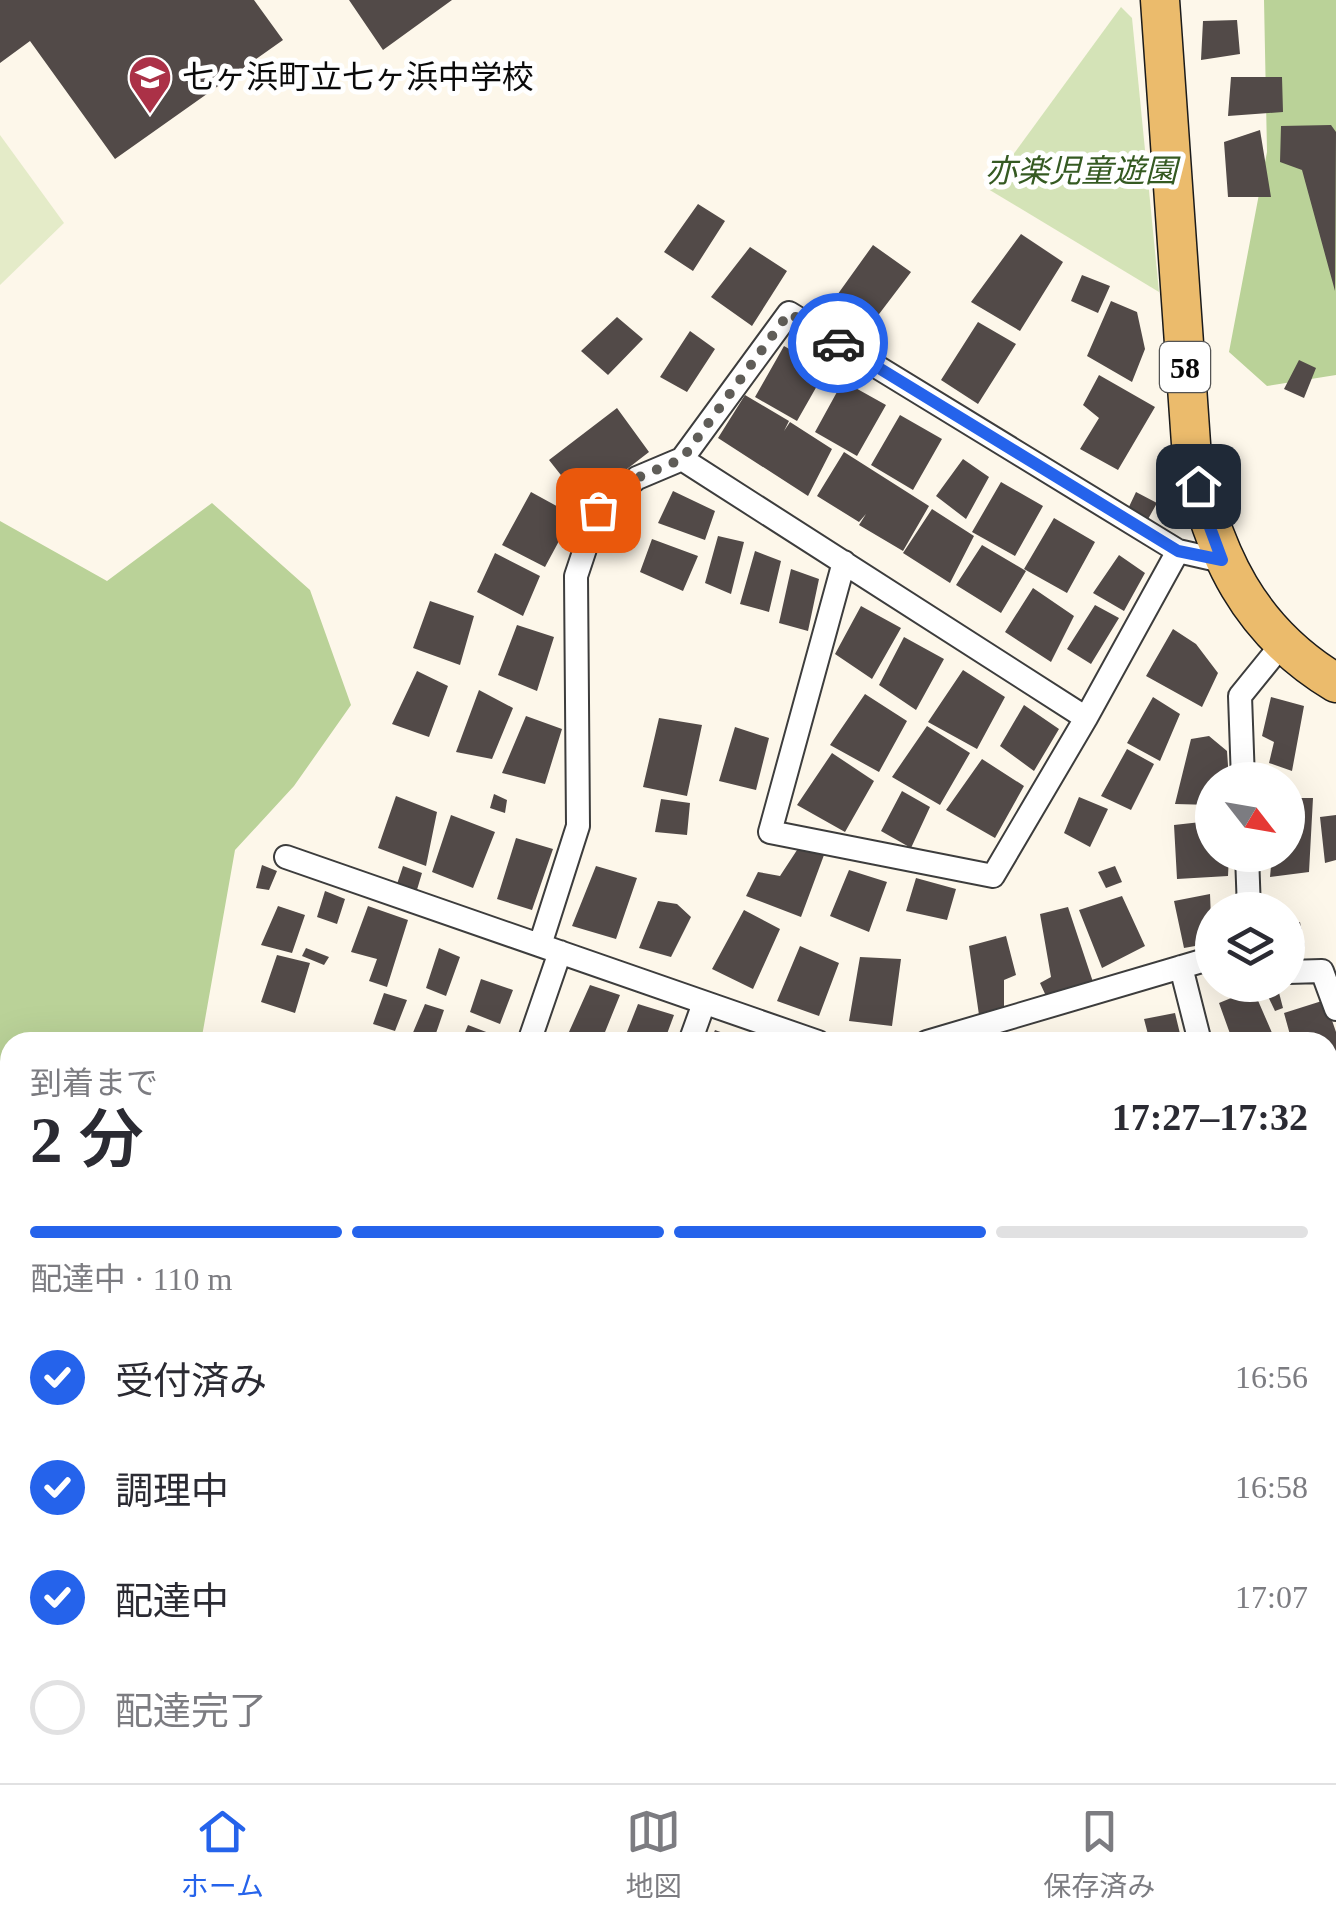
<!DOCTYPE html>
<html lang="ja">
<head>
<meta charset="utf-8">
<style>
  body { margin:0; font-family:"Times New Roman","Noto Sans JP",serif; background:#f2f2f3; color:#2b2b33; height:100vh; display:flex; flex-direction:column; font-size:38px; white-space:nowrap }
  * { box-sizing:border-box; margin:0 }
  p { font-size:32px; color:#7c7c81 }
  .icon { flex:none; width:55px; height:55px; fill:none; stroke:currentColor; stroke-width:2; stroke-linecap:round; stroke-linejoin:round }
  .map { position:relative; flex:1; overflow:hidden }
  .drawer { position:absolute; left:0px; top:1032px; width:1338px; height:752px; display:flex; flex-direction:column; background:#fff; border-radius:30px 30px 0 0; box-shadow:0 10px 40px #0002 }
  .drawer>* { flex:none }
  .needle { width:65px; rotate:121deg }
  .fabs { position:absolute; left:1195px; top:762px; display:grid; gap:20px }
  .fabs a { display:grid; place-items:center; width:110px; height:110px; border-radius:50%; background:#fff; box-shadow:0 10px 40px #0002; font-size:50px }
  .pin { position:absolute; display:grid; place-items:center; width:85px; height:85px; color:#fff; margin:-42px; border-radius:20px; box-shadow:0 5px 15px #0006 }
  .courier { position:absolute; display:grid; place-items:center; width:100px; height:100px; margin:-50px; border:8px solid #2563eb; border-radius:50%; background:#fff; color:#222; box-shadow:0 2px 12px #0007 }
  .summary em { font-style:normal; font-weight:600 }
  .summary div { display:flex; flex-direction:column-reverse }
  .summary { display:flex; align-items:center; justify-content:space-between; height:170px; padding:0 30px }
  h1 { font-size:65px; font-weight:600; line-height:75px }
  .bar { display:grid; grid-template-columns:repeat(4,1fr); gap:15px 10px; align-content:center; height:120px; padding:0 30px }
  .bar i { height:12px; border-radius:8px; background:#e1e1e2 }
  .bar .on { background:#2563eb }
  .bar p { grid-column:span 4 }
  ol { padding:0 30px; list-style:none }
  li { display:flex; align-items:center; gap:30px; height:110px }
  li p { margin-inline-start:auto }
  li .icon { padding:10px; border-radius:50%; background:#2563eb; color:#fff; stroke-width:4 }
  li:last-child { color:#7c7c81 }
  li i { width:55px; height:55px; border:5px solid #e1e1e2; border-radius:50% }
  .dock { display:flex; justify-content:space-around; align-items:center; height:140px; border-top:2px solid #e1e1e2; background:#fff; font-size:28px; color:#7c7c81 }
  .dock a { display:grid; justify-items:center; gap:5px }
  .dock .on { color:#2563eb }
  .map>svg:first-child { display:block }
  .green { fill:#d4e3b7 }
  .forest { fill:#bad298 }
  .pitch { fill:#e4ebc8 }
  .building { fill:#524a48 }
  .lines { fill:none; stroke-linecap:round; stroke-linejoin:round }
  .minor-casing { stroke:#3d3d3d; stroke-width:26 }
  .primary-casing { stroke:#1b1b1b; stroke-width:41 }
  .minor { stroke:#fff; stroke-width:22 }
  .primary { stroke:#ebbb6c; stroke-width:38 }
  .done { stroke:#5f5d58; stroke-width:10; stroke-dasharray:0 18 }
  .route { stroke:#2563eb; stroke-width:12 }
  .labels { text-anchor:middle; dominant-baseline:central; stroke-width:10; stroke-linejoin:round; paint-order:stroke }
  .shield { fill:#fff; stroke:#545454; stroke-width:2.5 }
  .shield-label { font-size:30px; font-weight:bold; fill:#0a0a0a }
  .poi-label { font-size:32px; fill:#0a0a0a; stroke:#fff; text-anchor:start }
  .park-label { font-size:32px; font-style:italic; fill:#355a22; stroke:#fff }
</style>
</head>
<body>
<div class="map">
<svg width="1336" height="1783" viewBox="0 0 1336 1783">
  <rect width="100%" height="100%" fill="#fdf7ea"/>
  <!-- green -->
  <path class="green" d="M1121,7L1132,18L1159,292L988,189Z"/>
  <!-- forest -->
  <path class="forest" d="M1264,0H1336V375L1267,386L1229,352L1267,152Z
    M212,503L310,590L351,705L294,786L235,850L201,1042H10V1775H694V1783H0V521L107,581Z
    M1336,1672V1783H1243L1250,1775H1328V1683Z"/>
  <!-- pitch -->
  <path class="pitch" d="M0,135L64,223L0,285Z"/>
  <!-- building -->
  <path class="building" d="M0,0H254L283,40L115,159L30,41L0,63Z
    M349,0H452L383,50Z
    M1237,20L1240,54L1201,60L1203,21Z
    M1231,77H1282L1283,112L1228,116Z
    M1331,125L1336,132L1335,291L1302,170L1280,162L1281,126Z
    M1260,130L1271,197H1228L1224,142Z
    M698,204L725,221L693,271L664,252Z
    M1021,234L1063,262L1020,331L971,302Z
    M873,245L911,272L873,322L835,298Z
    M750,247L787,271L752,326L711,297Z
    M1082,275L1110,286L1098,313L1071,301Z
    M1111,301L1137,312L1145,349L1132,382L1087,356Z
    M617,317L643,339L608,375L581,351Z
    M978,322L1016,344L978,404L941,380Z
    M690,331L715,349L687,392L660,377Z
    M784,346L826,370L797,421L755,397Z
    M1299,360L1316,368L1304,398L1284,389Z
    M1099,375L1155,407L1118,470L1080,449L1099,418L1083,405Z
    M843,381L886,405L857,456L815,432Z
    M745,395L789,421L784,431L790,422L832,449L808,496L718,438Z
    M617,408L649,452L583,503L549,460Z
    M900,415L942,439L913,490L871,465Z
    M844,452L929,506L903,551L859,525L866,514L859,522L817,496Z
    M963,459L989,477L966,519L936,496Z
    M1001,482L1043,506L1015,556L972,532Z
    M673,491L715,511L705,540L658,523Z
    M531,492L573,515L545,567L502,545Z
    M1136,492L1157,503L1147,521L1127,511Z
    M932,509L974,536L950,583L903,553Z
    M1054,518L1095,542L1067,593L1024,569Z
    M718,536L744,542L731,594L705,583Z
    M652,539L698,556L683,591L640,572Z
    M982,545L1026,571L1001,613L956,585Z
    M755,551L781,561L769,612L740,604Z
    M495,553L540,576L523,616L477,592Z
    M1119,555L1145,573L1124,611L1093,593Z
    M791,569L819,579L808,631L779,623Z
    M1033,588L1074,616L1051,662L1005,632Z
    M430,601L474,616L460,665L413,648Z
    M1095,605L1119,618L1091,664L1067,649Z
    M861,606L901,628L872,679L835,654Z
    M517,625L554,637L537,691L498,675Z
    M1173,629L1196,644L1218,673L1202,707L1146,676Z
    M904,637L944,659L916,710L879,685Z
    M963,670L1005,697L977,749L928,722Z
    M417,671L448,686L429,737L392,724Z
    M479,690L513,708L492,759L456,752Z
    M865,694L907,721L879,772L830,745Z
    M1153,697L1180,714L1160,761L1127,743Z
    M1271,697L1304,706L1292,771L1269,763L1274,742L1262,736Z
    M1024,705L1059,729L1034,771L1000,746Z
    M526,716L562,729L545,784L502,773Z
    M659,718L702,725L687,796L643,787Z
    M927,726L970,753L940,805L892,777Z
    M735,727L769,738L756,790L719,781Z
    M1209,736L1227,751L1229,780H1212V805L1175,804L1191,739Z
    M1127,749L1154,764L1131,810L1101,796Z
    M832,753L874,781L845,832L797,805Z
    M982,759L1024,786L995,838L946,810Z
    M902,791L930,807L911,848L881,831Z
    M494,794L507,800L505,813L490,808Z
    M396,796L437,812L426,866L378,848Z
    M1079,797L1108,809L1090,847L1064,833Z
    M1288,798H1313L1309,872L1270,877L1272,855H1288Z
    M661,799L690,803L687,835L655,832Z
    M451,815L495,832L473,888L432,872Z
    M1336,815V860L1325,863L1320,817Z
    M1210,821L1212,855H1229L1228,876L1177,879L1174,825Z
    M516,838L553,849L532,910L497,899Z
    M799,847L824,855L801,917L746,896L758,872L780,876Z
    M262,865L277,871L269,890L256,888Z
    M403,866L422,873L416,893L396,887Z
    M596,866L637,878L616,939L572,926Z
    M1115,866L1122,882L1106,888L1098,872Z
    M849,870L887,882L869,932L830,916Z
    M916,878L956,889L947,920L906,911Z
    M325,891L345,899L337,924L317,917Z
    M1210,894L1212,943L1184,948L1174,901Z
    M1122,896L1145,946L1102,968L1079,910Z
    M658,901L677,904L691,917L671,957L639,948Z
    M278,906L305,915L292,953L261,945Z
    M368,906L408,920L387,987L369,981L377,959L351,952Z
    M1068,907L1094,985L1046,996L1040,983L1051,977L1040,914Z
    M744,910L780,929L753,989L712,969Z
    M1300,922L1305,947H1291L1288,924Z
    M1006,936L1016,975L1004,980V1009L979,1015L969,946Z
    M800,946L839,963L819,1016L777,1001Z
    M306,948L329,957L324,965L302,956Z
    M439,948L460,957L446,996L426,988Z
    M277,955L310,963L295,1013L261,1002Z
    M860,957L901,959L892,1026L849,1021Z
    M481,979L513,990L500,1024L470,1012Z
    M590,985L620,995L601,1042L569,1032Z
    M1277,985L1283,1008L1275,1011L1264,988Z
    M1253,989L1276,1042H1233L1219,1003Z
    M384,993L407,1000L395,1031L373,1024Z
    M1325,1000L1336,1032V1069L1328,1071V1042H1292L1284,1013Z
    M425,1004L444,1010L433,1042H409Z
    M638,1004L674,1015L664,1042H623Z
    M1175,1013L1182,1042H1150L1144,1019Z
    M468,1025L507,1040L506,1042H461Z
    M715,1030L748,1042H710Z
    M1336,1095V1149L1335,1150L1328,1124V1097Z
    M1235,1775H1258L1268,1783H1228Z"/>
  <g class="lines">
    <!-- minor casing -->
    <g class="minor-casing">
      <path id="minor" d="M844,562L770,832L993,876L1086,718L1178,551
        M1086,718L682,459L789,313L1178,551L1222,561
        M1243,780L1240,696L1283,643
        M1247,855L1249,910
        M286,857L818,1042
        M540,945L578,826L576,576L598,510L637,478L682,459
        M1181,967L1200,1042
        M1288,972L1322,971L1336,1009
        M529,1042L560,952
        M690,1042L704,1003
        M927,1042L1212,958
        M1328,1195L1336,1194"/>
    </g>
    <!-- primary casing -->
    <g class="primary-casing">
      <path id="primary" d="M1160,0L1192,458C1214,554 1248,630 1336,683"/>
    </g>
    <!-- minor -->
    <use href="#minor" class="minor"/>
    <!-- primary -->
    <use href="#primary" class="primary"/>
  </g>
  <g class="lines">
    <!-- done -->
    <path class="done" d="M598,510L637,478L682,459L789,313L838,343"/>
    <!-- route -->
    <path class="route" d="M838,343L1178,551L1222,560L1205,514L1198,486"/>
  </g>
  <!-- icons -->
  <defs>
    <g id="school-pin" transform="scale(2.25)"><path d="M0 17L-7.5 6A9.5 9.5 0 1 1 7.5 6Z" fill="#ab3147" stroke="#fff"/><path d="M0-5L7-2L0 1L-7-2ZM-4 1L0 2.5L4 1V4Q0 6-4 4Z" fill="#fff"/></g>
  </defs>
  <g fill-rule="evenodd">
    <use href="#school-pin" x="150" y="77"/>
  </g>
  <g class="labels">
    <!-- shield labels -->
    <rect class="shield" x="1160" y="342" width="50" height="50" rx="8"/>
    <g class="shield-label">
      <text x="1185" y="367">58</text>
    </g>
    <!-- poi labels -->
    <g class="poi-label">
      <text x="182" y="77">七ヶ浜町立七ヶ浜中学校</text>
    </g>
    <!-- park labels -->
    <g class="park-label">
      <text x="1081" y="171">亦楽児童遊園</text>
    </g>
  </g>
</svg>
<div class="fabs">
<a><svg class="needle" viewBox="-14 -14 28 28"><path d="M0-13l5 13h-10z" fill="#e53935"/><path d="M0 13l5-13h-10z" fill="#7c7c81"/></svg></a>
<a><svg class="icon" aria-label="layers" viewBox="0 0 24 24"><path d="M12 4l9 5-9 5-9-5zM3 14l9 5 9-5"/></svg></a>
</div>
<div class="pin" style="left:598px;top:510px;background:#ea580c"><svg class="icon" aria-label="bag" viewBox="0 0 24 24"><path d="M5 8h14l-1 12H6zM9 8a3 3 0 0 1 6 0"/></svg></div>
<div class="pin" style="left:1198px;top:486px;background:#1f2937"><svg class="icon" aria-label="home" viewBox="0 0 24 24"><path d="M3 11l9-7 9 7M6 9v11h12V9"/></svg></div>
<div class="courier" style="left:838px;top:343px"><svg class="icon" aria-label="car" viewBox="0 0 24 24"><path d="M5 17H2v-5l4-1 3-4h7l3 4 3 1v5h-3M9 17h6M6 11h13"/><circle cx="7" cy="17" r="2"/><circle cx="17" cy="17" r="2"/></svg></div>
<section class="drawer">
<div class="summary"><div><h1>2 分</h1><p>到着まで</p></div><em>17:27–17:32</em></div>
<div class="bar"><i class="on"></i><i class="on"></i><i class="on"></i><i></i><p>配達中 · 110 m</p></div>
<ol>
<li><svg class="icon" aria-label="check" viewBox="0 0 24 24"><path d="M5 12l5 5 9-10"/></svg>受付済み<p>16:56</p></li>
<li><svg class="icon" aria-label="check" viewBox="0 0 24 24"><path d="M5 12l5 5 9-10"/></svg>調理中<p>16:58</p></li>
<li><svg class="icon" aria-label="check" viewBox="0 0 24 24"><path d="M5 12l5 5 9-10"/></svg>配達中<p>17:07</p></li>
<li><i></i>配達完了</li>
</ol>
</section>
</div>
<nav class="dock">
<a class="on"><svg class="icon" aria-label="home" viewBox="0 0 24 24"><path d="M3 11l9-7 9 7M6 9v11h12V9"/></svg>ホーム</a>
<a><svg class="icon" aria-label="map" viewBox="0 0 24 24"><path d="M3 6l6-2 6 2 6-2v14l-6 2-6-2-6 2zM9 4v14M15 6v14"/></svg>地図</a>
<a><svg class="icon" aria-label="saved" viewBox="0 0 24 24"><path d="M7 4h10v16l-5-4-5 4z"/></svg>保存済み</a>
</nav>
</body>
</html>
